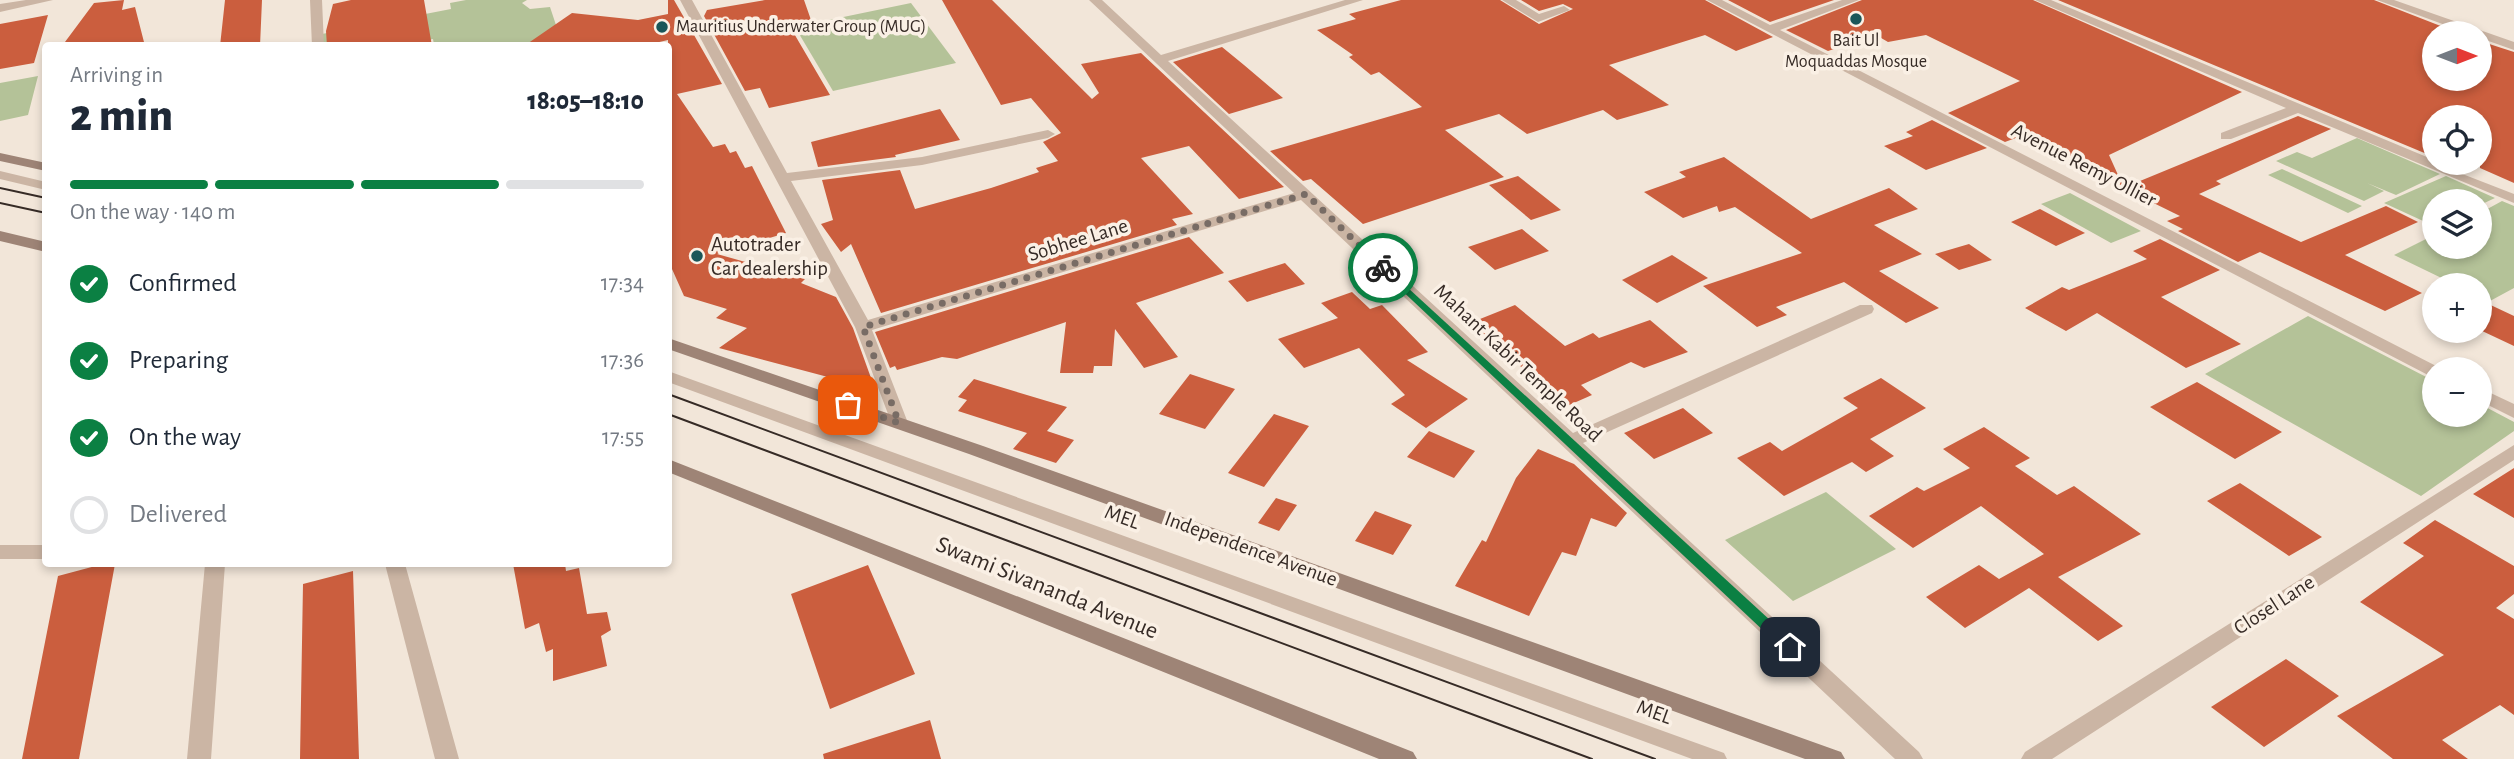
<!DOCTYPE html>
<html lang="en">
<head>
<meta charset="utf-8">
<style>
  body { margin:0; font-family:"Alegreya Sans",sans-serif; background:#f2f2f3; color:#1f2937; height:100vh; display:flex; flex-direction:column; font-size:26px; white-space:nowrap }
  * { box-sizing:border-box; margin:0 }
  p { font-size:23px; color:#747a83 }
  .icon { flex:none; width:38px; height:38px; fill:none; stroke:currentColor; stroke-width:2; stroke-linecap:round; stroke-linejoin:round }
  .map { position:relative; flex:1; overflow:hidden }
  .panel { position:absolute; left:42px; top:42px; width:630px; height:525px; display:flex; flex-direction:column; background:#fff; border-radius:7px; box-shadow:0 4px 10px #0003 }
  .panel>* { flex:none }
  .needle { width:46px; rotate:90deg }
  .buttons { position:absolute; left:2422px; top:21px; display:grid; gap:14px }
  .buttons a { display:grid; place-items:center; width:70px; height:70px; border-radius:50%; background:#fff; box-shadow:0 4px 10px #0003; font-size:35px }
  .pin { position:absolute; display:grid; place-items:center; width:60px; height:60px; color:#fff; margin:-30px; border-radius:14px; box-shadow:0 4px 10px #0006 }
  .courier { position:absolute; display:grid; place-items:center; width:70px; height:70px; margin:-35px; border:5px solid #0b8043; border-radius:50%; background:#fff; color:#222; box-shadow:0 2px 9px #0007 }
  .summary em { font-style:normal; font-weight:800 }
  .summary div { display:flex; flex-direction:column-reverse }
  .summary { display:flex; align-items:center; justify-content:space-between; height:119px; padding:0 28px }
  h1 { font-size:46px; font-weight:800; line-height:52px }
  .bar { display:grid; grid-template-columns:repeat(4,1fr); gap:10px 7px; align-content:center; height:84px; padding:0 28px }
  .bar i { height:9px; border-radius:5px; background:#e0e1e3 }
  .bar .current { background:#0b8043 }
  .bar p { grid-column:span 4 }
  ol { padding:0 28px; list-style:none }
  li { display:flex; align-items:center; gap:21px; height:77px }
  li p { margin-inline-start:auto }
  li .icon { padding:7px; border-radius:50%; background:#0b8043; color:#fff; stroke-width:4 }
  li:last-child { color:#747a83 }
  li i { width:38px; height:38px; border:4px solid #e0e1e3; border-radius:50% }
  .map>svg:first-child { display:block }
  .green { fill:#b4c298 }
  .building { fill:#cb5e3e }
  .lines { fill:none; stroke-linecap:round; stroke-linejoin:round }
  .lane { fill:#cbb5a4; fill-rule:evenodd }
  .street { fill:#cbb5a4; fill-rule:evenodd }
  .secondary { fill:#9e8476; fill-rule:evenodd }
  .tram { stroke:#362b26; stroke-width:2 }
  .route { fill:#0b8043 }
  .done { stroke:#786c65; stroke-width:7; stroke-dasharray:0 12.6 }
  .poi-dot { fill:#1a5659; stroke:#faf0e5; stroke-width:2.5 }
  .labels { text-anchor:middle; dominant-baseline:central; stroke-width:7; stroke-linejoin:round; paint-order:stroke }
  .far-poi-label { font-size:18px; fill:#362b26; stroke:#faf0e5; text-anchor:start }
  .street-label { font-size:21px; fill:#362b26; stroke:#faf0e5 }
  .poi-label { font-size:21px; fill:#362b26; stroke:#faf0e5; text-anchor:start }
  .near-street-label { font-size:24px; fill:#362b26; stroke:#faf0e5 }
</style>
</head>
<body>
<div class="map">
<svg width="2514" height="759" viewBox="0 0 2514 759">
  <rect width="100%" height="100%" fill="#f2e6d9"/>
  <!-- green -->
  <path class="green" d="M466,0H527L522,3L530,9L550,7L558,31L525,46L434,45L433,39L401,45H322V34L451,9L450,3Z
    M911,3L956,63L833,91L795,27Z
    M38,76L28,115L0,121V83Z
    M2357,138L2440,174L2396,195L2367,183L2384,191L2364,201L2276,161L2297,152L2312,158Z
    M2282,169L2362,206L2348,213L2268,175Z
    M2446,176L2495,198L2480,205V201H2434V226L2384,203Z
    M2070,193L2141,231L2111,243L2041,204Z
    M2502,201L2514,206V288L2490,301L2480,296V285H2456L2394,255L2434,235V247H2480V213Z
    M2308,316L2434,381V415H2480V404L2514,422V431L2421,496L2205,374Z
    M1826,492L1896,549L1793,601L1725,540Z"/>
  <!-- building -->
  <path class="building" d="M124,0L122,10L135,7L145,46H62L94,3Z
    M225,0H262L260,46H220Z
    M351,0H424L432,46H327L326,31L333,4Z
    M668,0H674L722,84L677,94L713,147L725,144L730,153L736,151L745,168L752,166L786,233L717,254L805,279L801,283L836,297L853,328L871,378L858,385L719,348L747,328L716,318L727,309L684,296L668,260V40L642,46H524L572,13L638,20L668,14Z
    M765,0H804L811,20L789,25L830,95L769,108L760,88L745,91L704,16L707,10Z
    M942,0H992L1092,99L1099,93L1081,64L1141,53L1284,187L1239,199L1189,146L1141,158L1193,214L1172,219L1177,225L881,313L851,244L841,252L821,224L833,220L822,180L900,170L915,209L991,188L1039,172L1036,168L1058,161L1043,142L1061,133L1031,98L1001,105Z
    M1401,0H1500L1539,24L1573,9L1563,4L1539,11L1521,0H1705L1773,37L1736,51L1705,35L1609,65L1669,105L1617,120L1603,110L1527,134L1499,114L1445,130L1504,177L1363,224L1311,179L1303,181L1270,151L1422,107L1379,72L1371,75L1349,57L1353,55L1317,30L1356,19L1349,14Z
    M1728,0H1834L1770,22Z
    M1862,0H2033L2242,92L2109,155L2123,186L2021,136L2005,142L1948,113L2020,81L1926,35L1888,42L1876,35L1828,51L1786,30Z
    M2058,0H2374L2456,32L2434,33V79H2480V41L2514,52V183L2480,168V117L2458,114L2434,117V157Z
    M48,15L34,63L0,69V24Z
    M1222,47L1244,65L1283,98L1229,114L1173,62Z
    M940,109L960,140L895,155L896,157L818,167L811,142Z
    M2298,116L2331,129L2216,181L2221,184L2199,194L2301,242L2386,206L2418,222L2345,255L2422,293L2385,311L2260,252L2238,262L2178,231L2183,229L2167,221L2180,216L2123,188Z
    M1932,120L1987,148L1926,170L1884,146L1913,136L1906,132Z
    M1724,157L1811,219L1889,188L1918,209L1874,225L1922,254L1879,271L1939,308L1906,323L1844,282L1776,307L1787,315L1757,327L1703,286L1802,253L1735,207L1719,212L1717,206L1683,218L1644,192L1686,177L1679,172Z
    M1518,176L1561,210L1531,220L1489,185Z
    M2040,209L2085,233L2056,246L2011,222Z
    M1522,229L1549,251L1495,270L1468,247Z
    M1189,237L1224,273L1136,303L1178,357L1144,368L1115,329L1112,366H1094L1093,373H1060L1066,322L957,359L942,357L897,370L895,366L890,368L875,332Z
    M2160,239L2220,270L2161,297L2241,344L2186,368L2097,313L2066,331L2025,308L2062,287L2069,290L2147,259L2133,251Z
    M1969,244L1992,260L1959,270L1935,254Z
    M1672,255L1708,278L1657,303L1622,280Z
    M1285,263L1305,284L1247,302L1228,281Z
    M1352,292L1370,309L1382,305L1428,352L1407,360L1468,399L1426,428L1391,404L1405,395L1359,348L1304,368L1278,339L1338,318L1321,303Z
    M2480,300L2514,316V346L2480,330Z
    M1515,305L1565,346L1593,333L1599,338L1650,320L1688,352L1644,368L1631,362L1581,385L1592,395L1567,406L1470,323Z
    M1190,374L1235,389L1205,429L1159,414Z
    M1881,378L1926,408L1870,439L1894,456L1866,472L1852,462L1784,496L1737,458L1770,442L1782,451L1858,408L1843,398Z
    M974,379L1067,407L1047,431L1074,440L1056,463L1013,449L1027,433L958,411L967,400L958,397Z
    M2197,382L2282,432L2235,459L2150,407Z
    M1683,408L1713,433L1654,459L1624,433Z
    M1274,414L1309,426L1264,487L1228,473Z
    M1984,427L2030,458L2015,466L2057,495L2074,486L2141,534L2058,577L2123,626L2098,641L2029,588L1965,628L1926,597L1979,565L1999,579L2044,554L1981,506L1913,548L1869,516L1917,487L1924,491L1970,468L1943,449Z
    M1429,431L1475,451L1454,478L1407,457Z
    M1538,449L1574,464L1627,513L1616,527L1591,518L1576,556L1562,552L1529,616L1455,586L1482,540L1486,542L1516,478Z
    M2514,468V518L2473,494Z
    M2240,483L2322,537L2289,556L2207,501Z
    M1276,498L1297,505L1279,531L1258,523Z
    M1375,511L1412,525L1393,555L1355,541Z
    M2435,520L2514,566V594L2496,608L2514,619V715L2500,705L2442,740L2468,759H2393L2337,716L2444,655L2360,602L2424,556L2403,543Z
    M103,564H115L79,759H22L58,576Z
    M513,564H565L566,571L579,568L587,614L607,612L611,630L601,636L607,666L553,681V649L546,652L539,623L525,629Z
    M868,565L915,674L830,709L791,594Z
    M353,571L359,759H300L303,584Z
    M2286,659L2339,696L2264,747L2211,707Z
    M930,720L941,759H824L823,754Z"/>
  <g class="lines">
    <!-- lane -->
    <path class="lane" d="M0,171L46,182V190L0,179Z
      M668,371L1724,753L1727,759H1692L668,382Z"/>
    <!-- street -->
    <path class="street" d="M26,0H53L0,12V4Z
      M310,0H322L324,46H312Z
      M680,0H692L787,173L922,157L1048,130L1055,134L1048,138L922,165L791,181L868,320L1294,193L1089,0H1102L1161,55L1345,0H1363L1168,61L1573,433L1860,305H1872L1874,309L1872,313L1583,443L1919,752L1923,759H1895L1301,200L872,330L908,423L905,427H893L855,327Z
      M1502,0H1516L1539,14L1564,6L1570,10L1538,22Z
      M1707,0H1722L1770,25L1842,0H1859L1780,30L2442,369H2434V376L2428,375Z
      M2035,0H2051L2434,160V163L2514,194V203L2298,113L2231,139H2221V133L2286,108Z
      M2377,0H2394L2514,42V50L2480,38V33H2467Z
      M2480,388L2514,404V418L2480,401Z
      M2514,445V460L2052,759H2021L2025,752Z
      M0,545H46V559H0Z
      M205,564H225L211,759H187Z
      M385,564H405L459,759H435Z"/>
    <!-- secondary -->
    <path class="secondary" d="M0,153L46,163V171L0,161Z
      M0,231L46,242V252L0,241Z
      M668,338L983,446L1841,752L1845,759H1805L969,454L668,349Z
      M668,459L1413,752L1417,759H1379L668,472Z"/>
    <!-- tram -->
    <path class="tram" d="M0,188L46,198
      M0,203L46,213
      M668,394L1655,759
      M668,414L1592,759"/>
  </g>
  <!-- route -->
  <path class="route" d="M1383,265L1795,643V651H1785L1380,270V266Z"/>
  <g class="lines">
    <!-- done -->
    <path class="done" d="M848,405L899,423L863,327L1306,194L1383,268"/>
  </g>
  <!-- markers -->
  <g class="poi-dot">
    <circle cx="1856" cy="19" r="7"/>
    <circle cx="662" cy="27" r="7"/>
    <circle cx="697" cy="256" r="7"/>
  </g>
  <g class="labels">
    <!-- far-poi labels -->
    <g class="far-poi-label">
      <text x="676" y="27">Mauritius Underwater Group (MUG)</text>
      <text x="1856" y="41" text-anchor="middle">Bait Ul<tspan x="1856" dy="21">Moquaddas Mosque</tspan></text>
    </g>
    <!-- street labels -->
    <g class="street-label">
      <text transform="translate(2084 165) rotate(27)">Avenue Remy Ollier</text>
      <text transform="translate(1078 240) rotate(-17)">Sobhee Lane</text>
      <text transform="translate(1518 363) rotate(43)">Mahant Kabir Temple Road</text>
      <text transform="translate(1122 517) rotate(20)">MEL</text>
      <text transform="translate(1251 549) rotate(20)">Independence Avenue</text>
      <text transform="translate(2274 605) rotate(-33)">Closel Lane</text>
      <text transform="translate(1654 712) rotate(20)">MEL</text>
    </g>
    <!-- poi labels -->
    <g class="poi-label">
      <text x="711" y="244">Autotrader<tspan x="711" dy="24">Car dealership</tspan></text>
    </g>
    <!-- near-street labels -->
    <g class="near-street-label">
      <text transform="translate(1047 588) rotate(22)">Swami Sivananda Avenue</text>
    </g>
  </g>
</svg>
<div class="buttons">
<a><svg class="needle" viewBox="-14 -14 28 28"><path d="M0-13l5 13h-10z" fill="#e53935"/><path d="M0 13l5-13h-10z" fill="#747a83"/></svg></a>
<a><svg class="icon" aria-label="locate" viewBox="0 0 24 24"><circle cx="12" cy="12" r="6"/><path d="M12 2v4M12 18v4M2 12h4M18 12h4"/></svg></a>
<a><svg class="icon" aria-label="layers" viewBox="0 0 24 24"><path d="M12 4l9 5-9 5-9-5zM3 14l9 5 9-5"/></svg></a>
<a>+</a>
<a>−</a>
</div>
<div class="pin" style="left:848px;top:405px;background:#ea580c"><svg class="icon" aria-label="bag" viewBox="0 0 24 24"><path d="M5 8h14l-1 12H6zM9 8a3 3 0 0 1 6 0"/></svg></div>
<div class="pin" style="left:1790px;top:647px;background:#1f2937"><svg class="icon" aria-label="home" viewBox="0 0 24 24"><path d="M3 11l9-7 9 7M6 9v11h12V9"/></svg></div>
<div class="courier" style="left:1383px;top:268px"><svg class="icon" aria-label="bike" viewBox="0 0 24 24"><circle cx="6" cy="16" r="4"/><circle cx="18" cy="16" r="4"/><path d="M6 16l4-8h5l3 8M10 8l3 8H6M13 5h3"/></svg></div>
<section class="panel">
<div class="summary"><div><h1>2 min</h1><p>Arriving in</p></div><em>18:05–18:10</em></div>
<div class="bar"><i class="current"></i><i class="current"></i><i class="current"></i><i></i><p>On the way · 140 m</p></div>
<ol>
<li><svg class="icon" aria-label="check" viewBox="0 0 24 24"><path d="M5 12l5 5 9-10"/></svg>Confirmed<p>17:34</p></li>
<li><svg class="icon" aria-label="check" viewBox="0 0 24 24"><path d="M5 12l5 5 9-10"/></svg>Preparing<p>17:36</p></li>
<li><svg class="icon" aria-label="check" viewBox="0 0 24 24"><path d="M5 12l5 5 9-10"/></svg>On the way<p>17:55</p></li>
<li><i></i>Delivered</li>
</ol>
</section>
</div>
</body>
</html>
